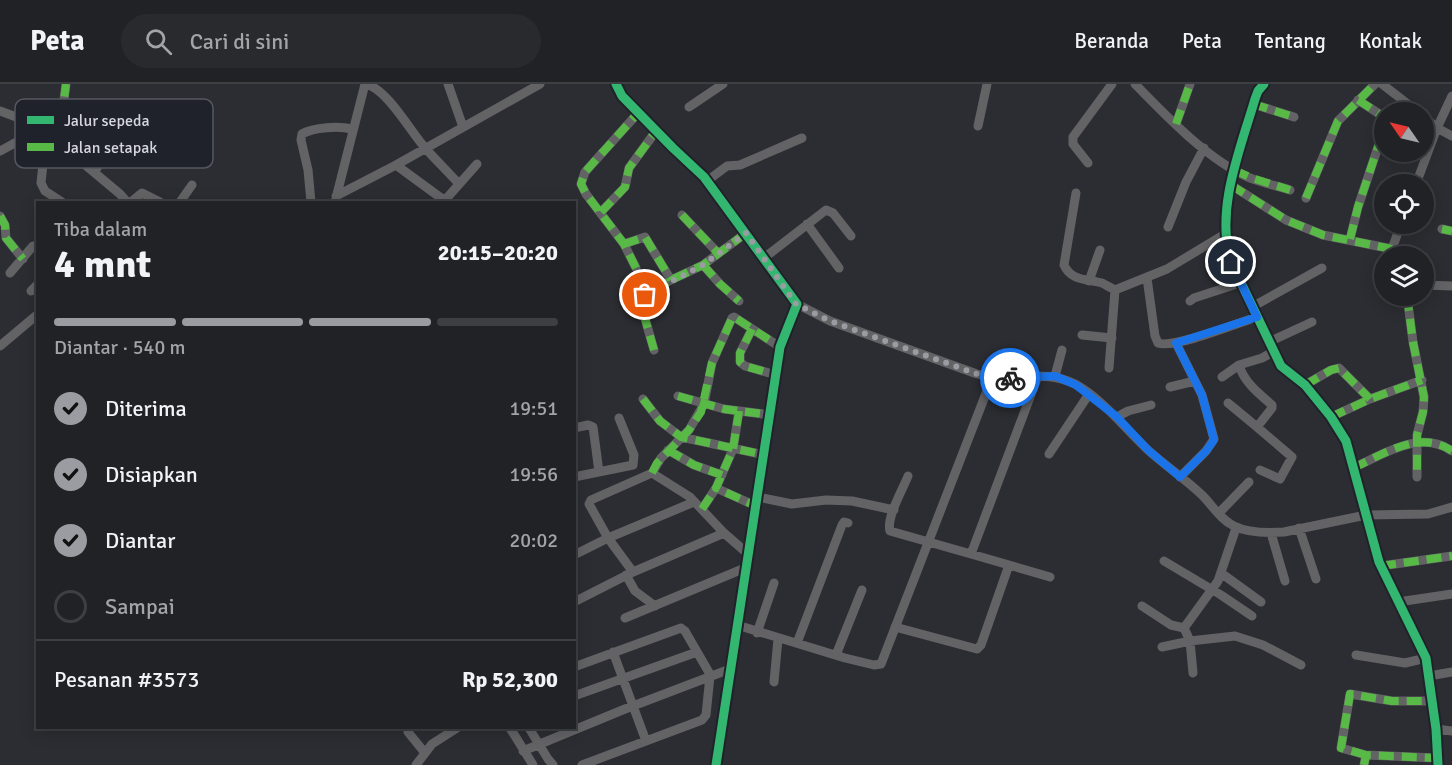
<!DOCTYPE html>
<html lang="id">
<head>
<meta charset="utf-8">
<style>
  body { margin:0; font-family:Signika,sans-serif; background:#292a2e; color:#f1f3f6; height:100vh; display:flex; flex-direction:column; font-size:22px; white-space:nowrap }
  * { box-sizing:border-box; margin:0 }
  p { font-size:20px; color:#a2a4a7 }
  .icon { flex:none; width:33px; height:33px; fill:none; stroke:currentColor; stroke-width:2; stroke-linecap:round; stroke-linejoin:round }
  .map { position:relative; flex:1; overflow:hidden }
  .details { position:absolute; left:36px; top:117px; width:540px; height:528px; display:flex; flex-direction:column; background:#212226; border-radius:0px; box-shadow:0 3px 15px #0003,0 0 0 2px #3e3f43 }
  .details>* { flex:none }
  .needle { width:39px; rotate:304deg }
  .tools { position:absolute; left:1374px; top:18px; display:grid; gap:12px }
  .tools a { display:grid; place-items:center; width:60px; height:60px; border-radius:50%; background:#212226; box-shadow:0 3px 15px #0003,0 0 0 2px #3e3f43; font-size:30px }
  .pin { position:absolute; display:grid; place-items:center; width:51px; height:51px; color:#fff; margin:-26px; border:3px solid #fff; border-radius:50%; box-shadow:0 2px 6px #0007 }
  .courier { position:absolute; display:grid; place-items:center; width:60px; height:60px; margin:-30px; border:4px solid #1a73e8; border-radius:50%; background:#fff; color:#222; box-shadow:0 2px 8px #0007 }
  .overview em { font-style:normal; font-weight:700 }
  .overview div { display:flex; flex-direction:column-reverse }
  .overview { display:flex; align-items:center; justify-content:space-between; height:102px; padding:0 18px }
  h1 { font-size:39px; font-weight:700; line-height:45px }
  .bar { display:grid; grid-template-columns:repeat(4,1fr); gap:9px 6px; align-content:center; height:72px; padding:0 18px }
  .bar i { height:8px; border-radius:4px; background:#3e3f43 }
  .bar .selected { background:#9a9ca1 }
  .bar p { grid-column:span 4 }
  .line { display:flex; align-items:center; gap:15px; padding:0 18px; border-top:2px solid #3e3f43 }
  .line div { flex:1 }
  ol { padding:0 18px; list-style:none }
  li { display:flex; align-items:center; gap:18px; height:66px }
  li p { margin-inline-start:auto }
  li .icon { padding:6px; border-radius:50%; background:#9a9ca1; color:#111; stroke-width:4 }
  li:last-child { color:#a2a4a7 }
  li i { width:33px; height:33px; border:3px solid #3e3f43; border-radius:50% }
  header { display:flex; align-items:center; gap:36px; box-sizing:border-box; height:84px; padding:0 30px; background:#212226; border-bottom:2px solid #3e3f43 }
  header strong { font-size:28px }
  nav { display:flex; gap:33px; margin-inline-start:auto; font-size:21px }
  .search { width:420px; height:54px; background:#292a2e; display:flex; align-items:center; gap:15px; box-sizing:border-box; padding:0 21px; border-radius:33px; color:#a2a4a7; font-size:22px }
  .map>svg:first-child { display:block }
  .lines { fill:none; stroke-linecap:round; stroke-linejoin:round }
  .minor { stroke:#636366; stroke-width:9 }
  .quiet { stroke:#58b947; stroke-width:8; stroke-dasharray:15 8; stroke-linecap:butt }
  .cycleway-casing { stroke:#1f222b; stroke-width:13 }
  .cycleway { stroke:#33b770; stroke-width:9 }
  .done { stroke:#9a9ca1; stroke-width:6; stroke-dasharray:0 10.8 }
  .route { stroke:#1a73e8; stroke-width:8 }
  .key { fill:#1f222b; stroke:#565860; stroke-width:1.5 }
  .key-label { font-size:16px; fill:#d5d7dd }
</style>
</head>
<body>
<header>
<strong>Peta</strong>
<div class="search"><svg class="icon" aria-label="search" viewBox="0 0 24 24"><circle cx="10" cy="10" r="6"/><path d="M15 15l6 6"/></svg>Cari di sini</div>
<nav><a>Beranda</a><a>Peta</a><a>Tentang</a><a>Kontak</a></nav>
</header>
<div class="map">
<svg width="1452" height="681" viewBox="0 0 1452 681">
  <rect width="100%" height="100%" fill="#2c2d32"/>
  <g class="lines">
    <!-- minor -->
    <path class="minor" d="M366,0C388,6 410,47 426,65C437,77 448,88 459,100
      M448,0L463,43
      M616,0L622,12L673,64L704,93L797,220L780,263L716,681
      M1135,0C1166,32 1209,77 1250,94C1263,99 1277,102 1290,106
      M1264,0L1258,7L1255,15C1240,66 1215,125 1231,178L1281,282L1305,301L1331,333L1346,357L1379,478L1426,574L1436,645L1438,681
      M1382,0L1418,28
      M1358,16L1384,33
      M1253,20L1294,33
      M64,22L126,34L128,38C124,48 121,52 111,55L95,88
      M689,23L723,0
      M0,27L19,34L65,64L120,110L127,118
      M1424,33L1437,44L1452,52
      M1176,40L1190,0
      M978,42L987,0
      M0,67L24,54L34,45
      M1088,79L1073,60V53L1112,0
      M396,81L441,114L446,115L477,80
      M707,97L727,82L740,81L802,54
      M1416,100L1437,44L1452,12
      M1231,101L1286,136L1323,151L1392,165
      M1076,109L1064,181C1071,197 1087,195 1102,199C1106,201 1111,204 1115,206
      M336,112L396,81L540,0
      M1306,114L1338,37L1375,0
      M62,118L45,107L41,99L43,80L62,31L66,0
      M131,118L142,109L160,118
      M180,118L192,101
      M311,118L308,86L301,56L302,50C314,43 339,42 352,45
      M335,118L365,0
      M601,128L625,103L629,84L656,47
      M682,131L718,169
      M0,132L5,141L6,154L23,175
      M807,140L839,184
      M1168,143L1186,98L1204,64
      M1442,145L1452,147
      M1350,155L1358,123L1384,45
      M624,160L645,153L671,196
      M1395,172L1392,165L1401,140
      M764,174L826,126L833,129L851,152
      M703,181L720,200L739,217
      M636,184L624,160L586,110L581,100L585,88L638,29
      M10,189L33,162H38
      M1147,194L1155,252L1158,259C1174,265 1238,239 1257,233
      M1089,197L1100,166
      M1424,201L1452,202
      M31,207L38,200
      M1407,212L1413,258L1424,313L1423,328L1417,351V393
      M1190,217L1194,214L1240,199
      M797,220L830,237L977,290C1009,298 1044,284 1075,300C1104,316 1125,345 1149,367C1166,382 1185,395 1202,411C1212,421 1221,436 1234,442C1248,449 1269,449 1284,448L1366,431L1428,430L1452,423
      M1252,223L1322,184
      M752,245L740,269V278L745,282L776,291
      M1082,251L1112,254
      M1269,258L1312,238
      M1176,259L1202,311L1214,355L1206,367L1180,393
      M0,262L38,230
      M654,266L642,224V213L669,197L703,181L746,149
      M1109,284L1115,206L1167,185L1225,150
      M1055,292L1062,266
      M1222,293L1239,281L1262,274L1273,268
      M1305,301L1331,286L1339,284L1370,315
      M1170,303L1195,297
      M678,312L724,325L771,331
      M643,315L660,337L681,353L765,371
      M1228,319L1257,343L1272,324V321C1258,309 1244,298 1239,281
      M739,327L733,365L716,404L756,422
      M1117,333L1128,327L1151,321
      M1331,333L1370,315L1422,296
      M1257,343L1292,373L1280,395L1260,386
      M574,344L588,341L593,343L599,388
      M668,366L694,381L722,391
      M1049,370L1089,310
      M1353,384C1384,370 1420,345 1452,367
      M652,389L690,413L724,449L748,470
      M908,392C903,405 886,434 890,447L971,470L1038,292
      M574,393L633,381L634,371L619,334
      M758,413L792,420L826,416L852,417L894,426
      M702,425L716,404
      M1219,429L1249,398
      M1236,444L1218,497L1184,544L1190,557L1235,552L1263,561L1301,581
      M1299,444L1316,495
      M1271,449L1285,497
      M971,470L1050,493
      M574,471L608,454L694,418
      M1164,477L1221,511L1252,532
      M1381,482L1452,472
      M633,488L608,454L589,420L591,416L652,389L661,374L689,346L704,320L712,279L732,234L734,233L780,263
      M1221,489L1261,518
      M626,491L635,507L655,522
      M574,518L633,488L724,449
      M1398,518L1452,510
      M1142,522L1171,541L1184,544
      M625,534L745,484
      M737,541L845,574L874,581L881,580L992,294
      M895,543L977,565L981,561L1009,481
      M757,549L774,499
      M797,559L842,441L844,438L848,439
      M1162,563L1190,557L1193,589
      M613,568L646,657
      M836,571L862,506
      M1356,571L1405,579L1426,574
      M574,583L681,544L685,547L711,592
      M1429,592L1452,588
      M774,598L778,555
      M574,612L697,568
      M409,644L408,648L425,669
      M510,644L533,681
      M529,644L548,675L553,681
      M1436,645L1452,647
      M523,667L625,625L730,585
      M1366,671L1341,664L1350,610L1392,617H1431
      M416,681L432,660L457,644
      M582,681L702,636L706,631L710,592
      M1364,681L1366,671L1437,674"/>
    <!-- quiet -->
    <path class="quiet" d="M1358,16L1384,33
      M1253,20L1294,33
      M1176,40L1190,0
      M51,56L62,31L66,0
      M1234,86L1252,94L1290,106
      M1231,101L1286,136L1323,151L1392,165
      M1306,114L1338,37L1375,0
      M601,128L625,103L629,84L656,47
      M682,131L718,169
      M0,132L5,141L6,154L23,175
      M1442,145L1452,147
      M1350,155L1358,123L1384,45
      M624,160L645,153L671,196
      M703,181L720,200L739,217
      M636,184L624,160L586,110L581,100L585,88L638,29
      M1407,212L1413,258L1424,313L1423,328L1417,351V393
      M752,245L740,269V278L745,282L776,291
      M654,266L642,224V213L669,197L703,181L746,149
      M1305,301L1331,286L1339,284L1370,315
      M678,312L724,325L771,331
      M643,315L660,337L681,353L765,371
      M739,327L733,365L716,404L756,422
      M1331,333L1370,315L1422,296
      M668,366L694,381L722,391
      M1353,384C1384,370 1420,345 1452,367
      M652,389L657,379L689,346L701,328L712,279L732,234L734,233L780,263
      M702,425L716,404
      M1381,482L1452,472
      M1366,671L1341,664L1350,610L1392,617H1431
      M1364,681L1366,671L1437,674"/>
    <!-- cycleway casing -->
    <g class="cycleway-casing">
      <path id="cycleway" d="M616,0L622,12L673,64L704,93L797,220L780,263L716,681
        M1264,0L1258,7L1255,15C1240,66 1215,125 1231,178L1281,282L1305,301L1331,333L1346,357L1379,478L1426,574L1436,645L1438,681"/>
    </g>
    <!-- cycleway -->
    <use href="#cycleway" class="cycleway"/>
  </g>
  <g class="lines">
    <!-- done -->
    <path class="done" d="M645,211L703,181L746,149L796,220L830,237L977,290L992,294H1010"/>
    <!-- route -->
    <path class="route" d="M1010,294L1055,292L1076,301L1117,333L1148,366L1180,393L1206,367L1214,356L1202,311L1176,259L1257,233L1231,178"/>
  </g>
  <!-- legend -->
  <rect x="15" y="15" width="198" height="69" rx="9" class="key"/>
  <rect x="27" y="32" width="27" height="8" fill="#33b770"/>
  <rect x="27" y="59" width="27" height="8" fill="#58b947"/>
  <g class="key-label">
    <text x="64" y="42">Jalur sepeda</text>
    <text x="64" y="69">Jalan setapak</text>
  </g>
</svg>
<div class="tools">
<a><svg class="needle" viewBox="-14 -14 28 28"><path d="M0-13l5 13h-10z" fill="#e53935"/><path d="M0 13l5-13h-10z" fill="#a2a4a7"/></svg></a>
<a><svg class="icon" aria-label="locate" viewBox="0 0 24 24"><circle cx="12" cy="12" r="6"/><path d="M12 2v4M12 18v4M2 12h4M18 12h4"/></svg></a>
<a><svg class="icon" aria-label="layers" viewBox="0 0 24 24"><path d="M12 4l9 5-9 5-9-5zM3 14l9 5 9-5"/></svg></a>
</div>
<div class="pin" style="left:645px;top:211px;background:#ea580c"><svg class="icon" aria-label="bag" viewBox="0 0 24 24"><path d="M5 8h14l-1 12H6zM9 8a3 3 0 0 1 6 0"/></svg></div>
<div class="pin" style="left:1231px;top:178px;background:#1f2937"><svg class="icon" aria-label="home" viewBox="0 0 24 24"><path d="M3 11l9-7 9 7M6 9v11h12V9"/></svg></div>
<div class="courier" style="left:1010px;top:294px"><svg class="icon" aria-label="bike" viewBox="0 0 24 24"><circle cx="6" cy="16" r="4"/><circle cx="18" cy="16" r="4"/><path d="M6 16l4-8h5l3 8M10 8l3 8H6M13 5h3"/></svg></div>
<section class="details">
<div class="overview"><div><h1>4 mnt</h1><p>Tiba dalam</p></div><em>20:15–20:20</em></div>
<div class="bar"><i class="selected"></i><i class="selected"></i><i class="selected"></i><i></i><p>Diantar · 540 m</p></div>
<ol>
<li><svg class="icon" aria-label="check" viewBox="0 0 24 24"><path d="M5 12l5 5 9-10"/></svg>Diterima<p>19:51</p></li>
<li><svg class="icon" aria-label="check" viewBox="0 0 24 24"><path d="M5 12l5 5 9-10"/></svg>Disiapkan<p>19:56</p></li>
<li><svg class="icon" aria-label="check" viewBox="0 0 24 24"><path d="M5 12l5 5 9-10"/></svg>Diantar<p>20:02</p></li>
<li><i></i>Sampai</li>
</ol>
<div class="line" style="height:78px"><div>Pesanan #3573</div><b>Rp 52,300</b></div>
</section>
</div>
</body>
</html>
